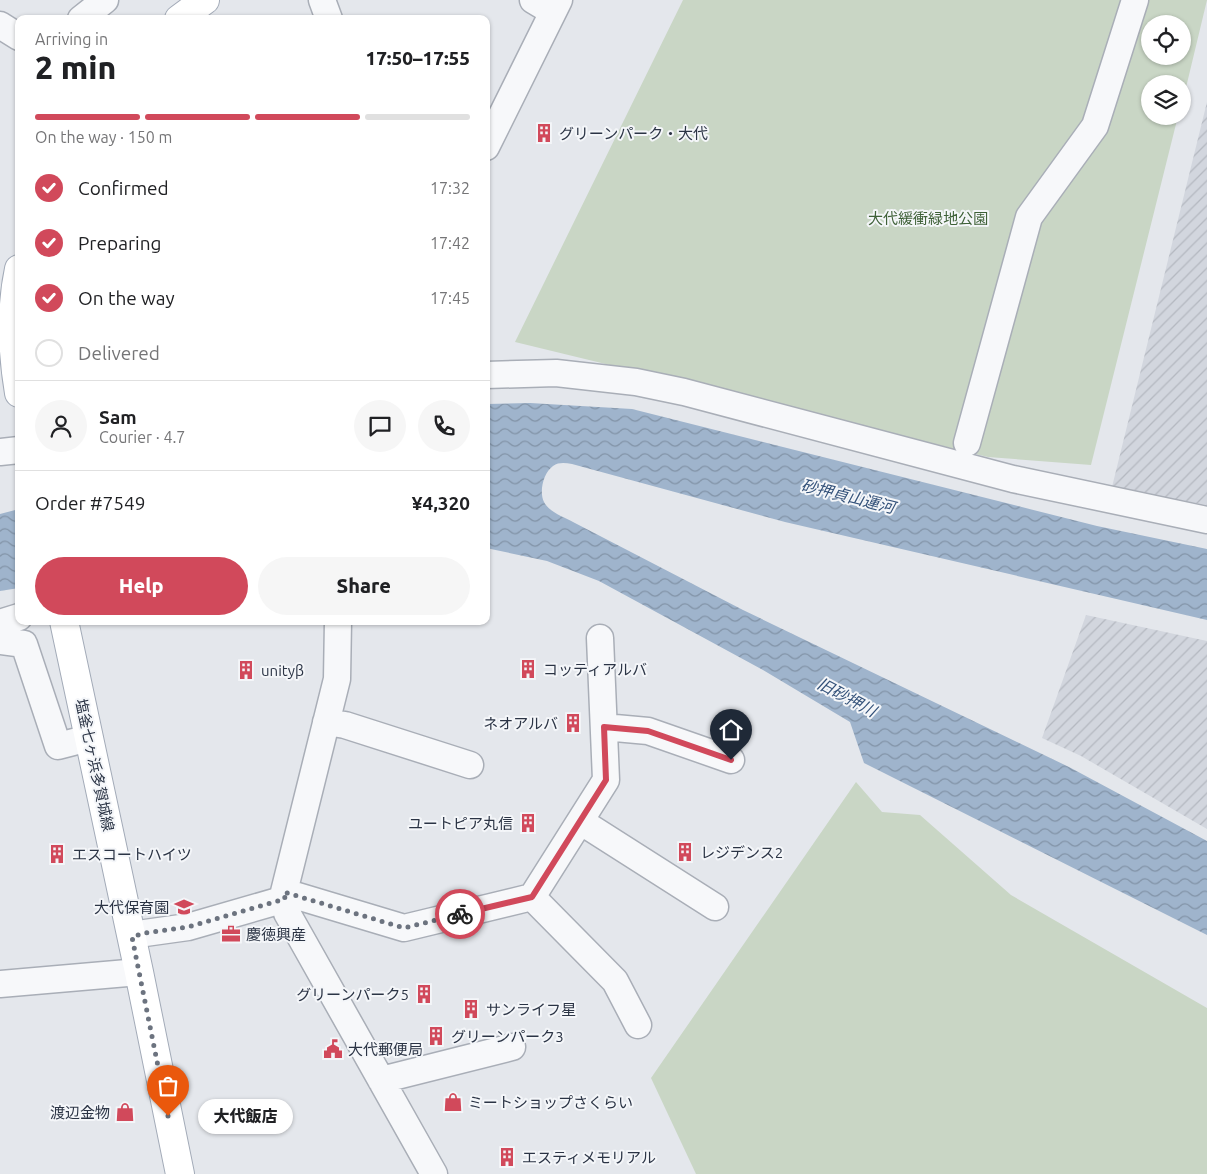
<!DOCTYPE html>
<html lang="en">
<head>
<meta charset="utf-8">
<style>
  body { margin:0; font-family:Ubuntu,"Noto Sans JP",sans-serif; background:#f6f6f6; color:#202124; height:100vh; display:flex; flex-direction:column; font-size:19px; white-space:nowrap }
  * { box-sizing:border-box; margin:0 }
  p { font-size:16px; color:#757577 }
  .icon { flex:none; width:28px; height:28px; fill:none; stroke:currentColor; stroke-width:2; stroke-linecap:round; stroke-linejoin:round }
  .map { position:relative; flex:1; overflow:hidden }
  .drawer { position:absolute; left:15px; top:15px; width:475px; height:610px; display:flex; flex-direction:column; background:#fff; border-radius:10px; box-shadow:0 1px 4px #0004 }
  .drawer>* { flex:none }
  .controls { position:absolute; left:1141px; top:15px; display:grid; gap:10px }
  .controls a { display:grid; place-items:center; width:50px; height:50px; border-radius:50%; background:#fff; box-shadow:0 1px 4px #0004; font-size:25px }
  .pin { position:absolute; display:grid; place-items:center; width:42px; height:42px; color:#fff; margin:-51px -21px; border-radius:50% 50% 50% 0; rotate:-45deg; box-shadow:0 0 5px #0007 }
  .pin .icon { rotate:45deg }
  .courier { position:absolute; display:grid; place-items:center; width:50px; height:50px; margin:-25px; border:4px solid #d1495b; border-radius:50%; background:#fff; color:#222; box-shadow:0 1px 6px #0007 }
  .bubble { position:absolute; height:35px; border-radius:18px; background:#fff; box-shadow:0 1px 4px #0004; font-size:16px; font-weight:800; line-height:35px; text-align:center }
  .head em { font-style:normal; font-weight:800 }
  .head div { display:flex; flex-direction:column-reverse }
  .head { display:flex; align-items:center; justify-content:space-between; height:85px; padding:0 20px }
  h1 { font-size:32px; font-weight:800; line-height:38px }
  .bar { display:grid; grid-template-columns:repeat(4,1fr); gap:8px 5px; align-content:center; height:60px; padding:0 20px }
  .bar i { height:6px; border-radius:4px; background:#e0e0e0 }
  .bar .current { background:#d1495b }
  .bar p { grid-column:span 4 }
  .line { display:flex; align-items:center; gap:12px; padding:0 20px; border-top:1px solid #e0e0e0 }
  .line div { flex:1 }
  .round { display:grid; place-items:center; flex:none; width:52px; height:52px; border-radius:26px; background:#f6f6f6 }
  ol { padding:0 20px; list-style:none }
  li { display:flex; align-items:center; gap:15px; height:55px }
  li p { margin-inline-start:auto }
  li .icon { padding:5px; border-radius:50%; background:#d1495b; color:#fff; stroke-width:4 }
  li:last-child { color:#757577 }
  li i { width:28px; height:28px; border:2px solid #e0e0e0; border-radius:50% }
  .button { display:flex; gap:10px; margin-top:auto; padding:10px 20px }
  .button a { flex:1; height:58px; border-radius:30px; background:#d1495b; color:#fff; font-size:20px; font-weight:800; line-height:58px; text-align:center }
  .button a+a { background:#f6f6f6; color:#202124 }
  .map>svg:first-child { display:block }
  .industrial { fill:url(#industrial-furrows) }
  .green { fill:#c9d6c5; fill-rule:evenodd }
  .water { fill:url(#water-waves) }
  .pier { fill:#e4e7ec }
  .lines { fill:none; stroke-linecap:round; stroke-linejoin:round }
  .minor-casing { stroke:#a9aeb7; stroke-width:29 }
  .major-casing { stroke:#a3abb8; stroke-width:30 }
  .minor { stroke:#f7f8fa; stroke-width:26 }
  .major { stroke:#fff; stroke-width:28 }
  .done { stroke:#6c737f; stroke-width:5; stroke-dasharray:0 9 }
  .route { stroke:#d1495b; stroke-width:6 }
  .labels { text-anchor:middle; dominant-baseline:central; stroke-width:4; stroke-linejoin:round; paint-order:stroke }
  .poi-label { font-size:15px; fill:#2b3445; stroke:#f4f6f9; text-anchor:start }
  .park-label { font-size:15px; fill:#3f6138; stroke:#f4f6f9 }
  .street-label { font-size:15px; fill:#2b3445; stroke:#f4f6f9 }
  .water-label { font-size:16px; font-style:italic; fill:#34527a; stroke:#f4f6f9 }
</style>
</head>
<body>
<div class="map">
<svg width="1207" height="1174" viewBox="0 0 1207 1174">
  <defs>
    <pattern id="industrial-furrows" width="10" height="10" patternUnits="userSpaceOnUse" patternTransform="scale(1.25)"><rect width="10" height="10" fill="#d2d6de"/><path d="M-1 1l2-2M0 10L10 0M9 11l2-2" fill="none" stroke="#b4b8c0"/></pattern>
    <pattern id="water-waves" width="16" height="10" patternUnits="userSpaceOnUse" patternTransform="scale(1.25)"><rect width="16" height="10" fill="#9fb4cc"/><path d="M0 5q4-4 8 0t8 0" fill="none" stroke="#8293a7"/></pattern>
  </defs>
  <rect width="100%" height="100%" fill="#e4e7ec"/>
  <!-- industrial -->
  <path class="industrial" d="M1207,102V505L1112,487Z
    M1086,615L1207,641V829L1081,756L1042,738Z"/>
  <!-- green -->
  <path class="green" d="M683,0H1207L1183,100L1182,84H1150V116H1178L1091,465L988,457L515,342ZM1150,24H1182V56H1150Z
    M856,782L882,812L920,815L1011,895L1207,1008V1174H696L651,1078Z"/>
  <!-- water -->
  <path class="water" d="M530,403L632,409L1097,526L1207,549V620L785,522L572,464C565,463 559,462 553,466C543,473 539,492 544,502C549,512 564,517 573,522L743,610L1069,767L1207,841V935L864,763L850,722L763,670L599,581L547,561L486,548V404Z
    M19,509V599L0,603V514Z"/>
  <!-- pier -->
  <path class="pier" d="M19,588V601L0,606V591Z"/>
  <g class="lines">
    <!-- minor casing -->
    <g class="minor-casing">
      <path id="minor" d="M322,0L329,19
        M533,0L553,12
        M81,19L105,0
        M0,25L19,37
        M486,147L559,0
        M486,375L556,373L636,382L684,392L1013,479L1207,520
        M967,443L1029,217L1095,126L1135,0
        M0,452L19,450
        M338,621L337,679L284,892L287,913L434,1174
        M0,623L19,617
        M0,641L24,644L58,746L89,738
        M326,722L345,725L470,765
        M604,727L648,731L731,760
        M580,821L715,907
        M284,892L404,928L532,897L606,780L600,638
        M532,897L615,981L638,1025
        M132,937L145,933L188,927L285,899
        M0,984L139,972
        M381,1080L512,1047"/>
    </g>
    <!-- major casing -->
    <g class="major-casing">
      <path id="major" d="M179,19L205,0
        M19,269C10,311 12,351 19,393
        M64,621L139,972L180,1174"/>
    </g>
    <!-- minor -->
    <use href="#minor" class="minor"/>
    <!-- major -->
    <use href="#major" class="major"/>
  </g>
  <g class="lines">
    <!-- done -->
    <path class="done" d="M168,1116L132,937L145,933L188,927L285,899L284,892L404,928L460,914"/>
    <!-- route -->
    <path class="route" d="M460,914L532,897L606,780L604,727L648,731L731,760"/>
  </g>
  <!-- icons -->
  <defs>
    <g id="building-bare" transform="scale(1.5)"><path d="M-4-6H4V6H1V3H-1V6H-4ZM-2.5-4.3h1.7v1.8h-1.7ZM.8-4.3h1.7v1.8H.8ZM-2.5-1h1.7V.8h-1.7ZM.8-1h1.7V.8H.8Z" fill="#d1495b" stroke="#f4f6f9" stroke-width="2.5" paint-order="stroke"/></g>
    <g id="school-bare" transform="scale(1.5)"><path d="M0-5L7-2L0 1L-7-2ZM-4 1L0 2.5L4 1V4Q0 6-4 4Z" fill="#d1495b" stroke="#f4f6f9" stroke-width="2.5" paint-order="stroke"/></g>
    <g id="office-bare" transform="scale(1.5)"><path d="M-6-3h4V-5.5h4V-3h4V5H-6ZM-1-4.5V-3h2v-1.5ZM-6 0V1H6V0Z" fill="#d1495b" stroke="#f4f6f9" stroke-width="2.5" paint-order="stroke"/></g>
    <g id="civic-bare" transform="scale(1.5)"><path d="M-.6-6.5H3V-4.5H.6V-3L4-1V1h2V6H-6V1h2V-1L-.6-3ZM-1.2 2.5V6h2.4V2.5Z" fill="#d1495b" stroke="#f4f6f9" stroke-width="2.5" paint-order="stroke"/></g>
    <g id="shop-bare" transform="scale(1.5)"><path d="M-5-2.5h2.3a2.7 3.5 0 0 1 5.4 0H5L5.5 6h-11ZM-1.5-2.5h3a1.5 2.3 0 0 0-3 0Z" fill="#d1495b" stroke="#f4f6f9" stroke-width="2.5" paint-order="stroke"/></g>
  </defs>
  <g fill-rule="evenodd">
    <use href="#building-bare" x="544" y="133"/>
    <use href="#building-bare" x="528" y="669"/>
    <use href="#building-bare" x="246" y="670"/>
    <use href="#building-bare" x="573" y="723"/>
    <use href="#building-bare" x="528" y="823"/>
    <use href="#building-bare" x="685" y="852"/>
    <use href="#building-bare" x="57" y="854"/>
    <use href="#school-bare" x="184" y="907"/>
    <use href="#office-bare" x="231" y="934"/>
    <use href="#building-bare" x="424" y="994"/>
    <use href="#building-bare" x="471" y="1009"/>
    <use href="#building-bare" x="436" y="1036"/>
    <use href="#civic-bare" x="333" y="1049"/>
    <use href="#shop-bare" x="453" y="1102"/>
    <use href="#shop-bare" x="125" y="1112"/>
    <use href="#building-bare" x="507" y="1157"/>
  </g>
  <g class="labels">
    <!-- poi labels -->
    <g class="poi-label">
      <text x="559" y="133">グリーンパーク・大代</text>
      <text x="543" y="669">コッティアルバ</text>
      <text x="261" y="670">unityβ</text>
      <text x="558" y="723" text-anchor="end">ネオアルバ</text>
      <text x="513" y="823" text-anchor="end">ユートピア丸信</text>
      <text x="700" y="852">レジデンス2</text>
      <text x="72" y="854">エスコートハイツ</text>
      <text x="169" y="907" text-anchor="end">大代保育園</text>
      <text x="246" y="934">慶徳興産</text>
      <text x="409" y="994" text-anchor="end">グリーンパーク5</text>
      <text x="486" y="1009">サンライフ星</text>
      <text x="451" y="1036">グリーンパーク3</text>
      <text x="348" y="1049">大代郵便局</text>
      <text x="468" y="1102">ミートショップさくらい</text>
      <text x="110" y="1112" text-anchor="end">渡辺金物</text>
      <text x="522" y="1157">エスティメモリアル</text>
    </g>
    <!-- park labels -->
    <g class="park-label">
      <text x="928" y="218">大代緩衝緑地公園</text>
    </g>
    <!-- street labels -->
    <g class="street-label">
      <text transform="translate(95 765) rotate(78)">塩釜七ヶ浜多賀城線</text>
    </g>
    <!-- water labels -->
    <g class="water-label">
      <text transform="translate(848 496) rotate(14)">砂押貞山運河</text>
      <text transform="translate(847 697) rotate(28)">旧砂押川</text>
    </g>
  </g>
</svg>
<div class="controls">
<a><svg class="icon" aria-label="locate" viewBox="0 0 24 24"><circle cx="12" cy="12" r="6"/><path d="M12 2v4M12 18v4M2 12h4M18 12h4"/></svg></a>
<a><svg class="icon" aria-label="layers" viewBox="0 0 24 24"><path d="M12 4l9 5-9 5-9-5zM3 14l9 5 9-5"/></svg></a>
</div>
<div class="pin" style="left:168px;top:1116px;background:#ea580c"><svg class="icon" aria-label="bag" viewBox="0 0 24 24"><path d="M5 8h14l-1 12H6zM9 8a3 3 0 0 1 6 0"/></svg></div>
<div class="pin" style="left:731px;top:760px;background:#1f2937"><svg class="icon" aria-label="home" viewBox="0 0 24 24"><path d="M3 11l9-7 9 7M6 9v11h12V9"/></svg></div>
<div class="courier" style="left:460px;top:914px"><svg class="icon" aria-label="bike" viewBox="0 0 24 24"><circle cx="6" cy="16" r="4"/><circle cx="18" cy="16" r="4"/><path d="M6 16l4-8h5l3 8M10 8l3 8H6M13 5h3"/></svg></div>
<div class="bubble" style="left:198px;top:1099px;width:95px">大代飯店</div>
<section class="drawer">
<div class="head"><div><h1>2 min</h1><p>Arriving in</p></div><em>17:50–17:55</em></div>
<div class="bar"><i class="current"></i><i class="current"></i><i class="current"></i><i></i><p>On the way · 150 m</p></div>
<ol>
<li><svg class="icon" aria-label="check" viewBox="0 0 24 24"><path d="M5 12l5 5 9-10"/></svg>Confirmed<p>17:32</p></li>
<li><svg class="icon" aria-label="check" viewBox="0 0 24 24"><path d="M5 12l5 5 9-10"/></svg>Preparing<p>17:42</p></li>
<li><svg class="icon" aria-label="check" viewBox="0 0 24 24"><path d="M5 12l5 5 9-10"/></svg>On the way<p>17:45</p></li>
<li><i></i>Delivered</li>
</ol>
<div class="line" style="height:90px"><a class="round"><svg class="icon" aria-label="person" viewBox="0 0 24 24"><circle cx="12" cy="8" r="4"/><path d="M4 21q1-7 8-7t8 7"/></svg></a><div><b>Sam</b><p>Courier · 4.7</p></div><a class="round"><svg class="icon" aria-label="chat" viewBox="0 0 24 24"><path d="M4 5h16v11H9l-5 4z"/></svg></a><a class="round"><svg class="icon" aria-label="phone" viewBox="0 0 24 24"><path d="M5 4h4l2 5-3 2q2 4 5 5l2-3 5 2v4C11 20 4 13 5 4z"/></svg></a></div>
<div class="line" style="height:65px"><div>Order #7549</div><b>¥4,320</b></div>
<div class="button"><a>Help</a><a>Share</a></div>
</section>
</div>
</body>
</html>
